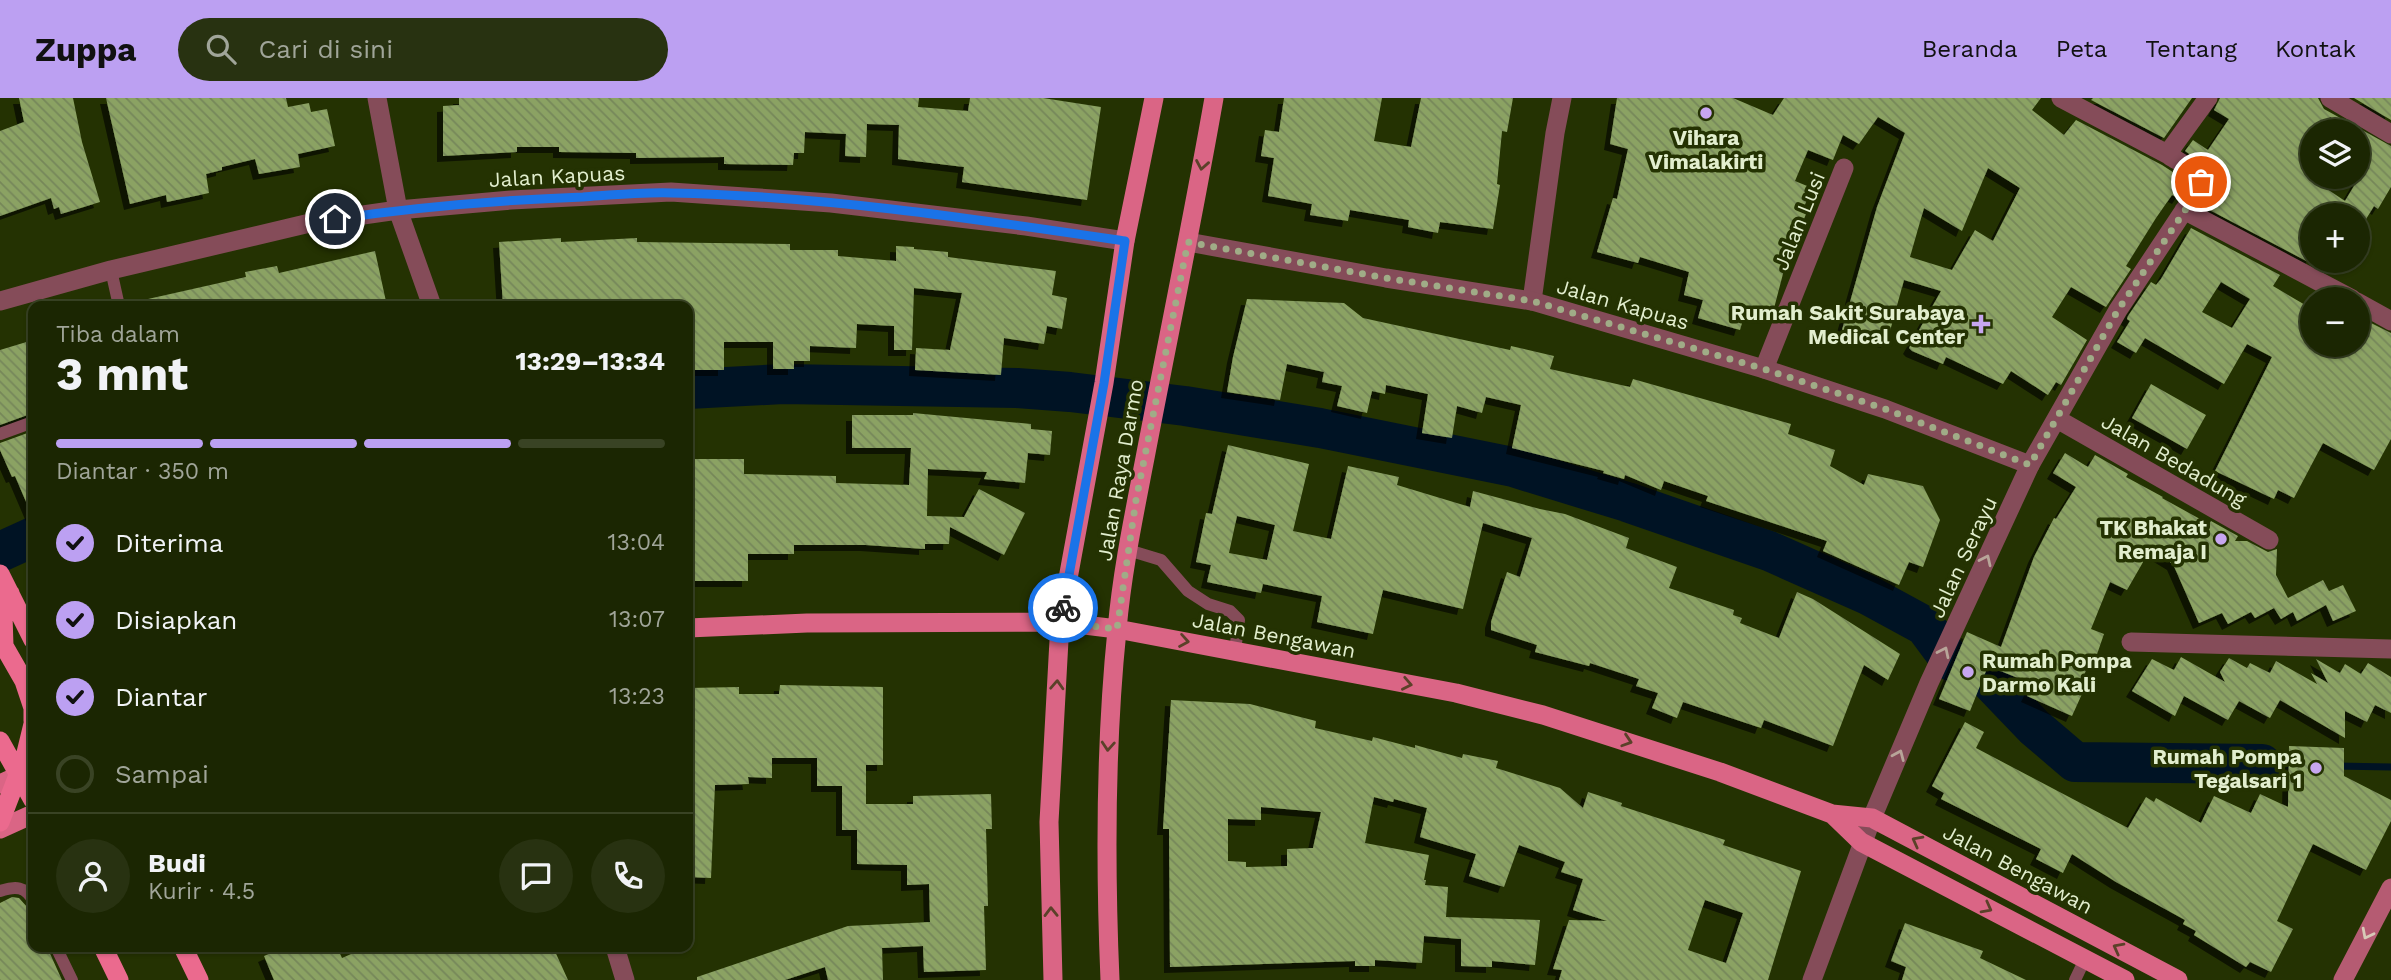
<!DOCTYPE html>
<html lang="id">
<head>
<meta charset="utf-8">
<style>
  body { margin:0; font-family:"Work Sans",sans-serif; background:#283211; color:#f1f3f6; height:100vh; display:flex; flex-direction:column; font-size:26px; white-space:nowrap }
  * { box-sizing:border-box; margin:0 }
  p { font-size:23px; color:#a0a599 }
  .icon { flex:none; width:38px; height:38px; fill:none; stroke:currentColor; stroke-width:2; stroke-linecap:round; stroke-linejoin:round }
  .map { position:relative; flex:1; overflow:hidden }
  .details { position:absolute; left:28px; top:203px; width:665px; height:651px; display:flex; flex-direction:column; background:#1b2602; border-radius:14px; box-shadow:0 2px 5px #0004,0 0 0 2px #394324 }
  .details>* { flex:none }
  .fabs { position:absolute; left:2300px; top:21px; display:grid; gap:14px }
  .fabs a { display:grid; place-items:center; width:70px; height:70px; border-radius:50%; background:#1b2602; box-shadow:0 2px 5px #0004,0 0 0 2px #394324; font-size:35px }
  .pin { position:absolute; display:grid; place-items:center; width:60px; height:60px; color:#fff; margin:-30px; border:4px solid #fff; border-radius:50%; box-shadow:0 2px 7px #0007 }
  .courier { position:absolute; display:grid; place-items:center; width:70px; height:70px; margin:-35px; border:5px solid #1a73e8; border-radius:50%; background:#fff; color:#222; box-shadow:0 2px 9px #0007 }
  .overview em { font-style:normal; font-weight:700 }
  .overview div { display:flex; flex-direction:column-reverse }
  .overview { display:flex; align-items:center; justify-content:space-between; height:119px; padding:0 28px }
  h1 { font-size:46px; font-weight:700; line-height:52px }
  .bar { display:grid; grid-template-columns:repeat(4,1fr); gap:10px 7px; align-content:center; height:84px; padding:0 28px }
  .bar i { height:9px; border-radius:5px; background:#394324 }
  .bar .current { background:#bca0f2 }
  .bar p { grid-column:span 4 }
  .line { display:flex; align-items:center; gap:18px; padding:0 28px; border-top:2px solid #394324 }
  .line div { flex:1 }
  .round { display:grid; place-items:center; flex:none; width:74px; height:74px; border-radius:37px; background:#283211 }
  ol { padding:0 28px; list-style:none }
  li { display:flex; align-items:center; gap:21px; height:77px }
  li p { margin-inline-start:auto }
  li .icon { padding:7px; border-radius:50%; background:#bca0f2; color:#111; stroke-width:4 }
  li:last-child { color:#a0a599 }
  li i { width:38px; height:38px; border:4px solid #394324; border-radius:50% }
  header { display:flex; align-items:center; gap:42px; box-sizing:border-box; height:98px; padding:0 35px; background:#bca0f2; color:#111 }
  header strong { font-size:33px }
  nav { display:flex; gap:38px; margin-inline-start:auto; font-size:24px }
  .search { width:490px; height:63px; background:#283211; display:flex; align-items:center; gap:18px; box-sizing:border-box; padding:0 24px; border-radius:38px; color:#a0a599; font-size:26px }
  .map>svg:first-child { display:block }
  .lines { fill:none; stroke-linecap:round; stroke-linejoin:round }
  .stream { stroke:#001324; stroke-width:7 }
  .river { stroke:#001324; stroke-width:40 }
  .building { fill:url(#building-back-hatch); fill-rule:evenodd; filter:url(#shadow) }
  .service { stroke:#854c59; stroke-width:12 }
  .minor { stroke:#854c59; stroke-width:19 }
  .tertiary { stroke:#854c59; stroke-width:19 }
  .secondary { stroke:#b55b72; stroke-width:19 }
  .primary { stroke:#da6585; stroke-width:19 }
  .trunk { stroke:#eb6a8e; stroke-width:19 }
  .oneway { stroke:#5b4129 }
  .oneway2 { stroke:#b8a599 }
  .oneway3 { stroke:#d7c9b7 }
  .done { stroke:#a0ac87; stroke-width:7; stroke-dasharray:0 12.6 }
  .route { stroke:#1a73e8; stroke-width:9 }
  .poi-dot { fill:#c7a6ef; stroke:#243202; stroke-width:2.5 }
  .labels { text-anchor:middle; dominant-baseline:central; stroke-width:7; stroke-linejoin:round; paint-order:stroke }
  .poi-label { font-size:21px; font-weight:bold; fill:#e2eece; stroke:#243202; text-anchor:end }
  .street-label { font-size:21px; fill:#e2eece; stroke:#243202 }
</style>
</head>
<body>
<header>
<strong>Zuppa</strong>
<div class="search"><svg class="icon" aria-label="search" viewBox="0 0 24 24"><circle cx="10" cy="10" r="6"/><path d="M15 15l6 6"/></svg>Cari di sini</div>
<nav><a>Beranda</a><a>Peta</a><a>Tentang</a><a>Kontak</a></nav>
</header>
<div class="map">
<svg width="2391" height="882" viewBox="0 0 2391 882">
  <defs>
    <pattern id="building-back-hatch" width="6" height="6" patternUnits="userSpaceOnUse" patternTransform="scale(1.75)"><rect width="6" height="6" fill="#8ba264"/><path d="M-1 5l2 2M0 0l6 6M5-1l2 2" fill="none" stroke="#768759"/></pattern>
    <filter id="shadow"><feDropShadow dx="-6" dy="6" stdDeviation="0" flood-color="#0009"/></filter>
  </defs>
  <rect width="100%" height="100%" fill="#243202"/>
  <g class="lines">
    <!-- stream -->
    <path class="stream" d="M2262,666L2296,667
      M2336,668L2391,669"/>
    <!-- river -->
    <path class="river" d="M688,291L783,286L1017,290L1070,294L1185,308L1320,330L1513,369L1627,404L1769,453L1868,497L1925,528L1951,563L1987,580L2034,629L2075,664L2262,666
      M0,454L33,439"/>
  </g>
  <!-- building -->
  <path class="building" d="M19,0H73L82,44L100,104L61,116L59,109L54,111L51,100L0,118V33L24,24Z
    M106,0H286L288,9L309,5L311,14L327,11L335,48L298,56L300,69L259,76L255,61L222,69V72L206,76L209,95L167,104L166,97L130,106Z
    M459,0H919L918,9L968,13L970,0H1043L1101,9L1087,102L962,84L964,69L898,61L899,27L867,26L866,59L845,58L846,36L805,34L804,55H794L793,67L724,66V59L636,60V55L559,54V49H517V54L443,58V8L459,7Z
    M1284,0H1382L1374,43L1411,49L1421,0H1513L1507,34L1502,33L1497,86L1500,87L1493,131L1440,124L1438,135L1408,129L1409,122L1350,112L1348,123L1310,117L1312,106L1268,98L1274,60L1261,58L1265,32L1279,34Z
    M1617,0H1733L1773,17L1784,0H2041L2032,12L2064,37L2076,22L2162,67L2182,80L2187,86L2178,100L2172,97L2156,120L2126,168L2131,171L2106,209L2071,189L2052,219L2087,242L2061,287L2056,284L2048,297L2011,273L2003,286L1946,259L1943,266L1912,253L1909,250L1941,193L1904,182L1887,244L1842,232L1877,109L1905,35L1878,19L1859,46L1843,37L1833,62L1808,52L1795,83L1812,90L1802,114L1806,116L1784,172L1772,218L1746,212L1740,232L1698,220L1703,202L1684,197L1689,174L1640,159L1638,165L1597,154L1613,100L1617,101L1628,51L1610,46ZM1988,70L2020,90L1993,143L1975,132L1952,172L1910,159L1924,110L1962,133Z
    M2093,0H2192L2164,40L2091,2Z
    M2220,0H2318L2324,11L2391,48V89L2378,111L2374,108L2357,136V117H2312V166L2202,108L2210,96L2211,80L2203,66L2185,53L2193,42L2208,52L2229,21L2214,12ZM2330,19L2357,33L2367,42L2357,58V62L2366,68L2345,103L2312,81V33H2320Z
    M2354,0H2391V22Z
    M2191,130L2280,177L2273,188L2312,211V247H2357V218L2391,235V341L2374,372L2323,345L2294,400L2278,392L2274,401L2215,373L2272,259L2247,246L2224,286L2145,240L2136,255L2117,244L2130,223L2127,221L2128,218L2151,184L2156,187L2161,181ZM2221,184L2250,201L2232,230L2202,214Z
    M561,140V144L637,140V144L790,146V152H838V158L896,163V148L914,149V151L948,154V159L1056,173L1052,197L1067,200L1062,231L1047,228L1044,246L1004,240L1001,277L915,272L916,250L950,252L962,195L914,190L912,252H894V228L857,226L856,250L810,248V263H794V271H773V244H724V272H694L695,242H688V208H503L499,144Z
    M375,153L387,208H149L148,201L246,179L245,174L277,168L279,175Z
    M1247,201L1344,205L1363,220L1510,252L1511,248L1554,258L1550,271L1630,289L1633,281L1791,326L1788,336L1835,352L1830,368L1864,387L1868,376L1923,388L1940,422L1923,469L1909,464L1899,487L1823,453L1827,443L1706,403L1708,398L1664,383L1661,392L1625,377L1624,381L1603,375L1604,373L1512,350L1521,307L1486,299L1482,315L1457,308L1452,340L1422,335L1428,296L1386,287L1385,296L1372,293L1367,315L1337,308L1342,288L1322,284L1324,274L1287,266L1280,302L1227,294L1233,259Z
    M33,242V315L0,327V252Z
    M2151,286L2206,317L2187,351L2132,320Z
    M913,315L1031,326V331L1052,333L1050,357L1028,355L1025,385L984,381L987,374L928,371L927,418L964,419L979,391L1025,415L1004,457L950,429L949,446H925V451L866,447H794V456H748V483H688V368H691V361H744V376L836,378V385L909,387L911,350H852V317H913Z
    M33,333V420L15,378L12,379L0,352V345Z
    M1228,347L1309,366L1293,433L1331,441L1348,368L1399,379L1397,387L1470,409L1473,393L1540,411L1565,416L1629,440L1626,450L1677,469L1669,490L1734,512L1733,517L1742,520L1740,525L1779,540L1797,494L1813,501L1900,556L1888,582L1864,567L1833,648L1764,622L1761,630L1683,604L1677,620L1652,610L1658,595L1636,588L1639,581L1590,565L1589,568L1535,554L1537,547L1491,532V524L1507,474L1520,479L1532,440L1483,425L1463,511L1383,492L1373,536L1317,524L1322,498L1263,486L1261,495L1207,484L1211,467L1196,464L1206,415L1212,416ZM1237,418L1275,427L1267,462L1229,455Z
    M2065,355L2088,369L2095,357L2128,376L2126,379L2163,399L2162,400L2209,426L2211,423L2238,438L2235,443H2247L2268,454L2277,451L2276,477L2288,500L2323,482L2329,493L2343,487L2356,513L2333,523L2326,507L2297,523L2293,514L2281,521L2274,510L2255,520L2251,514L2228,526L2222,515L2199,525L2173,466L2150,452L2127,492L2110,484L2091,531L2104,536L2094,565L2090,563L2077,594L2082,596L2072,618L2027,598L2033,586L1988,568L1970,613L1939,601L1967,534L2001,549L2034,459L2054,420L2056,421L2076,389L2053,375Z
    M2181,559L2225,584L2220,574L2229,560L2247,570L2250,565L2270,575L2276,563L2317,586L2311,575L2328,585L2316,561L2340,575L2345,566L2361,576L2368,565L2391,579V615L2375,607L2367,624L2345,613V640L2280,602L2270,620L2239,603L2228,622L2184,598L2175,618L2132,593L2152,561L2174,572Z
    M780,587L883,589V667H866V706H913V698L991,696L992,731H986L988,808H984L986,872L924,874L923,848L882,850L883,882H828L825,869L785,882H697V879L848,828L930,824L929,786L907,787V767L857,766V732H842V688H817V660H772V680L748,679L749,686L715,687L711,780L688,779V590L739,589V596H779Z
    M1171,602L1250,606L1316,623L1315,630L1372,643L1373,639L1415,650V647L1462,660L1463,656L1498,663L1496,670L1560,690L1583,710L1588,694L1622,705L1621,708L1725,742L1723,747L1801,773L1768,882H1559L1562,872L1553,871L1569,822L1607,823L1573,812L1583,781L1561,774L1565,764L1519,747L1504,789L1469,778L1476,756L1420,739L1427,710L1394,701L1393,704L1374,699L1365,745L1429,757L1424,782H1426L1425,787L1448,789L1446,819L1540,822L1535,867L1492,863V869L1461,868V841L1424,838L1422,865L1375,862V868H1355V863L1170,869L1169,731H1163ZM1261,709L1321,714L1313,750L1287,751V768L1246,769V764L1228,763V721L1261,722ZM1705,802L1743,815L1726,865L1688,852Z
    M1965,624L1984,634L1976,650L2128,730L2146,699L2154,704L2156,700L2201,725L2214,698L2251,715L2260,696L2288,709L2289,648L2344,650V678L2391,702V723L2366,772L2313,746L2277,823L2293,831L2271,874L2250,864L2246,869L2194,837L2196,833L2183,826L2185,822L2116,784L2072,756L2063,775L2036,761L2041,751L1941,701L1944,695L1932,688Z
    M12,799L19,800L28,810L33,812V849H47L62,882H0V805Z
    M1905,825L1983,853L1980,860L2026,882H1902L1906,869L1891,863Z
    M285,849H337L342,860L367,849H553L568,882H274L264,858Z"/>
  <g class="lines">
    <!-- service -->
    <path class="service" d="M111,172L119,208
      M0,336L33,324
      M1128,452L1161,462L1188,493L1208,506L1230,513L1239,522L1235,553
      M0,793C15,788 26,788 33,803
      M56,849L72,882
      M2075,882L2085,861"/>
    <!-- minor -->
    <path class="minor" d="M377,0L398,112L432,208
      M2061,0L2169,57
      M2330,0L2391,36
      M2184,112L2352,201
      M0,203L111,172L314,124L398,112L511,102L671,94L831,105L1026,128L1125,143
      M1532,203L1555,35L1562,0
      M2357,204L2391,223
      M1764,271L1844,70
      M2057,321L2269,442
      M2030,367L2118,212L2199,90C2202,73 2182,66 2170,58L2168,55L2208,0
      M2131,544L2391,551
      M615,849L625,882
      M1812,882L1872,720"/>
    <!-- tertiary -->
    <path class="tertiary" d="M1188,144L1386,180L1532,203L1764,271L1885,311L2030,367L1929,585L1872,720"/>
    <!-- secondary -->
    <path class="secondary" d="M2343,882L2391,790"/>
    <!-- primary -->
    <path class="primary" d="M688,530L807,525L1060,524L1117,531L1456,595L1543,617L1720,674L1832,716L1872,720L2178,882
      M0,686L33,671
      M1832,716L1861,744L2125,882
      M0,731L33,716
      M1053,882L1049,724L1060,524L1104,285L1125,143L1154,0
      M1110,882C1105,765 1105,649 1117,532C1122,474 1134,417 1145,360C1168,240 1193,120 1214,0"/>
    <!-- trunk -->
    <path class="trunk" d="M0,476L33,542
      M10,495L3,517L4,548L24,583L33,610V623
      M0,643L33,702
      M0,724L25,659L33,626
      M103,849L119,882
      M183,849L199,882"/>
  </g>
  <!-- one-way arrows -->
  <defs><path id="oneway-chevron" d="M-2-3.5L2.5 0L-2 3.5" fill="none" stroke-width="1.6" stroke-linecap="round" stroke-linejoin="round" transform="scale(1.75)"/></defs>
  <g class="oneway">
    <use href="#oneway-chevron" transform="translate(1202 67) rotate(100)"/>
    <use href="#oneway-chevron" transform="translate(1184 543) rotate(10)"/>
    <use href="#oneway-chevron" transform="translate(1407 586) rotate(11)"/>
    <use href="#oneway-chevron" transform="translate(1057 587) rotate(-87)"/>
    <use href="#oneway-chevron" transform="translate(1627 643) rotate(18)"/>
    <use href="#oneway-chevron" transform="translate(1108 648) rotate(94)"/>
    <use href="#oneway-chevron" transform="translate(1917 743) rotate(-152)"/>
    <use href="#oneway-chevron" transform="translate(1987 810) rotate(28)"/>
    <use href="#oneway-chevron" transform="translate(1051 814) rotate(-91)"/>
    <use href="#oneway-chevron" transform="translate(2118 850) rotate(-152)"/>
  </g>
  <g class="oneway2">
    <use href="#oneway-chevron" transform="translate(1986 462) rotate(-65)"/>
    <use href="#oneway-chevron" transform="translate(1944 554) rotate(-64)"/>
    <use href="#oneway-chevron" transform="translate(1899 657) rotate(-67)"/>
  </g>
  <use class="oneway3" href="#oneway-chevron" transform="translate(2367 836) rotate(117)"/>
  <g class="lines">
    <!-- done -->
    <path class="done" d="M1063,510L1060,524L1117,531L1136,402L1188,144L1386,180L1532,203L1764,271L1837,295L1885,311L2030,367L2118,212L2198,93L2201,84"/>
    <!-- route -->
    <path class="route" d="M335,121C417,109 499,102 583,99C612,97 643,94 672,95C824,98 976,121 1125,143L1104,285L1063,510"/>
  </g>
  <!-- markers -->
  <g class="poi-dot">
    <circle cx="1706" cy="15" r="7"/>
    <path d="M1977.5 215.5h7v7h7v7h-7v7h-7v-7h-7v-7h7z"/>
    <circle cx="2221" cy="441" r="7"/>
    <circle cx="1968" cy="574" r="7"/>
    <circle cx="2316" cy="670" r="7"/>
  </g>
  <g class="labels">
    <!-- poi labels -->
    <g class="poi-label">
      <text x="1706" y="39" text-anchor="middle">Vihara<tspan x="1706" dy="24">Vimalakirti</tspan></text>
      <text x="1965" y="214">Rumah Sakit Surabaya<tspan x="1965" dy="24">Medical Center</tspan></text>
      <text x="2207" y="429">TK Bhakat<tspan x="2207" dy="24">Remaja I</tspan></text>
      <text x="1982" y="562" text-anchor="start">Rumah Pompa<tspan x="1982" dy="24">Darmo Kali</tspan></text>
      <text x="2302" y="658">Rumah Pompa<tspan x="2302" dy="24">Tegalsari 1</tspan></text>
    </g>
    <!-- street labels -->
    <g class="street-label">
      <text transform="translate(557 78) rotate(-3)">Jalan Kapuas</text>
      <text transform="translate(1799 123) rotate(-68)">Jalan Lusi</text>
      <text transform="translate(1623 206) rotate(16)">Jalan Kapuas</text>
      <text transform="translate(2174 362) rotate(30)">Jalan Bedadung</text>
      <text transform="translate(1120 372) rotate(-80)">Jalan Raya Darmo</text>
      <text transform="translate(1963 459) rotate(-65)">Jalan Serayu</text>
      <text transform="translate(1274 537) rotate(11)">Jalan Bengawan</text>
      <text transform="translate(2018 771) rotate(28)">Jalan Bengawan</text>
    </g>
  </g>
</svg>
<div class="fabs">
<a><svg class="icon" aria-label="layers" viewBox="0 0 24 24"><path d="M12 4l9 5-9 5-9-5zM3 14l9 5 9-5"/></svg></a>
<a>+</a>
<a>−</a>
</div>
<div class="pin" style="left:2201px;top:84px;background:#ea580c"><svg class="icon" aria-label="bag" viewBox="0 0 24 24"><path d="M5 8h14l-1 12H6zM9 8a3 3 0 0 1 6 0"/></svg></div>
<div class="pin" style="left:335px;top:121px;background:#1f2937"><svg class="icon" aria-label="home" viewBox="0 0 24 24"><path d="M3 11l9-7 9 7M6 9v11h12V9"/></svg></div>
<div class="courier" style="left:1063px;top:510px"><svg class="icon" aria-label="bike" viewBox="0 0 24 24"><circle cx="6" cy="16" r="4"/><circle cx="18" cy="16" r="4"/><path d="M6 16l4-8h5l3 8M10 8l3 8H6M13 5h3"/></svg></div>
<section class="details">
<div class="overview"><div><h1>3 mnt</h1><p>Tiba dalam</p></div><em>13:29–13:34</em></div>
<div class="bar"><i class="current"></i><i class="current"></i><i class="current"></i><i></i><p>Diantar · 350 m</p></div>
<ol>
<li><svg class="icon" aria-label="check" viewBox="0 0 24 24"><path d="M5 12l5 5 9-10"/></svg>Diterima<p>13:04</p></li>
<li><svg class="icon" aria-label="check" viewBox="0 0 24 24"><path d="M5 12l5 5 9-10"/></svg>Disiapkan<p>13:07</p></li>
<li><svg class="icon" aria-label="check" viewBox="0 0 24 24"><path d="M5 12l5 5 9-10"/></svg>Diantar<p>13:23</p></li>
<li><i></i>Sampai</li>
</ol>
<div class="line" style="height:126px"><a class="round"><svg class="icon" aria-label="person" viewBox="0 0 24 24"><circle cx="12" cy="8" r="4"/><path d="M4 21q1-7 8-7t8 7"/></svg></a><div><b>Budi</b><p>Kurir · 4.5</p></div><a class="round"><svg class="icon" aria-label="chat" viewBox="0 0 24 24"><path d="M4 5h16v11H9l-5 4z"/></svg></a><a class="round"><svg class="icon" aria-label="phone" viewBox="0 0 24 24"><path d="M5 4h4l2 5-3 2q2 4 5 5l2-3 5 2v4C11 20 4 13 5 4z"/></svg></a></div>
</section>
</div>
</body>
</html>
